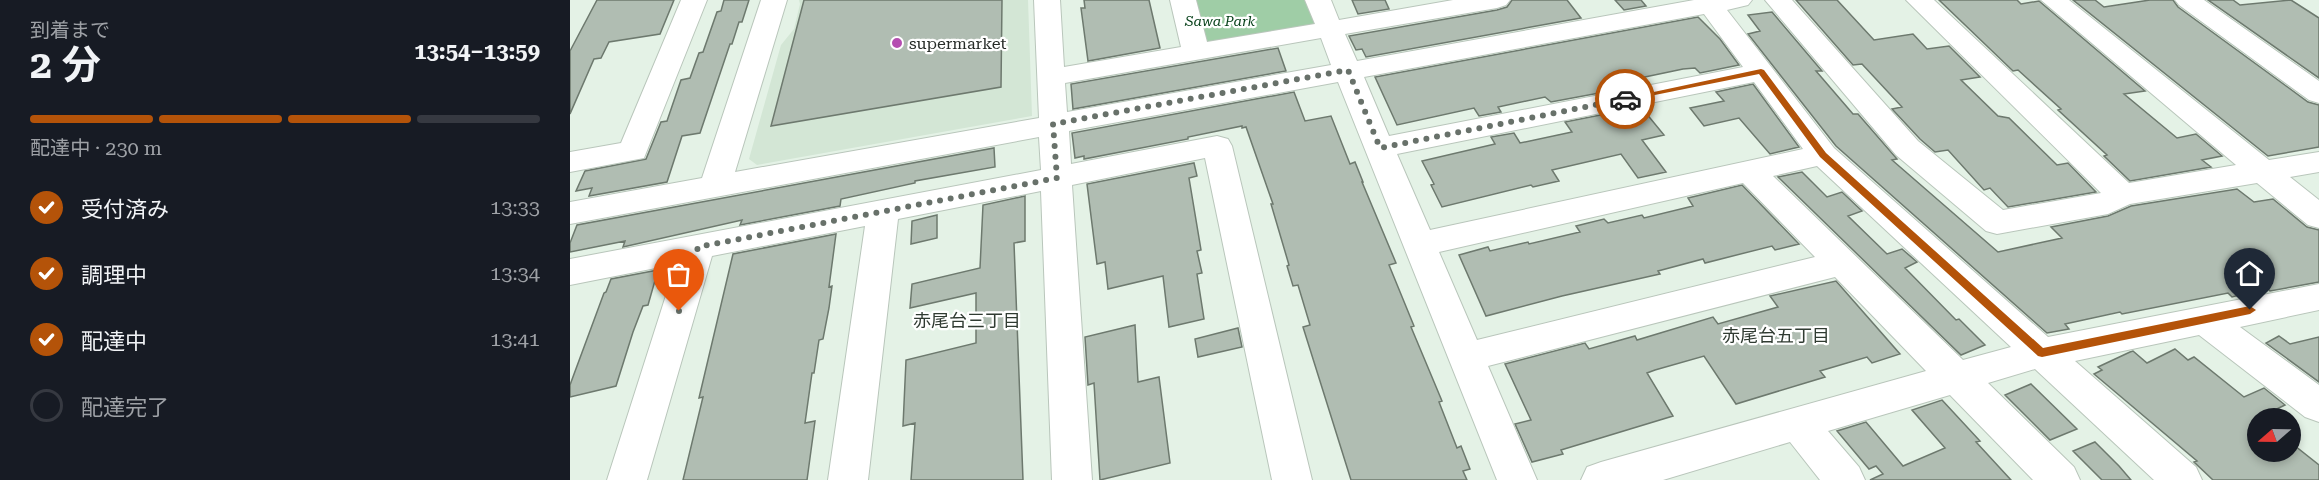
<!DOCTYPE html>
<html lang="ja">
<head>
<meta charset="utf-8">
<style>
  body { margin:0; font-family:"Roboto Serif","Noto Sans JP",serif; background:#242831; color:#f1f3f6; height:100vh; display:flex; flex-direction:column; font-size:22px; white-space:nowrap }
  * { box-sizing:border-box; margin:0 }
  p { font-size:20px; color:#9ea1a6 }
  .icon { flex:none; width:33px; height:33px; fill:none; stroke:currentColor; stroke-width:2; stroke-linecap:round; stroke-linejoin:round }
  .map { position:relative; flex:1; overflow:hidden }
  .side { display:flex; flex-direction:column; background:#171b24; width:570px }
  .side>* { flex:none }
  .needle { width:39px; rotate:250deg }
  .buttons { position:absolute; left:1677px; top:408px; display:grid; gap:12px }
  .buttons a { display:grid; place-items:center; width:54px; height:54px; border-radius:50%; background:#171b24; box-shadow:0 3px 9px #0003; font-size:30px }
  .pin { position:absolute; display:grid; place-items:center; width:51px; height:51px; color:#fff; margin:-62px -26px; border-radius:50% 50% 50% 0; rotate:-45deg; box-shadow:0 0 6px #0007 }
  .pin .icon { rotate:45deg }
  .courier { position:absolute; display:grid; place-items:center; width:60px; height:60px; margin:-30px; border:4px solid #b45309; border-radius:50%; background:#fff; color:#222; box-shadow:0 2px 8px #0007 }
  .overview em { font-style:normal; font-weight:700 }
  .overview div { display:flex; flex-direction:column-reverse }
  .overview { display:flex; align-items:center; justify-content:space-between; height:102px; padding:0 30px }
  h1 { font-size:39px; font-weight:700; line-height:45px }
  .bar { display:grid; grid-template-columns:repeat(4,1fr); gap:9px 6px; align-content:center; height:72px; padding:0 30px }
  .bar i { height:8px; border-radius:4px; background:#363941 }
  .bar .selected { background:#b45309 }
  .bar p { grid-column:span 4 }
  ol { padding:0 30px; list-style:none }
  li { display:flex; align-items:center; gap:18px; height:66px }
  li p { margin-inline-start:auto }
  li .icon { padding:6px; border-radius:50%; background:#b45309; color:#fff; stroke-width:4 }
  li:last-child { color:#9ea1a6 }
  li i { width:33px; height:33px; border:3px solid #363941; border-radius:50% }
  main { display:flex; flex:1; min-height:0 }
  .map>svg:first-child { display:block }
  .built { fill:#d3e6d5 }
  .green { fill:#9fcda6 }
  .building { fill:#b0bdb2; stroke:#6d796e; stroke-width:1.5 }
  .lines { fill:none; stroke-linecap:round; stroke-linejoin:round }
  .minor-casing { stroke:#b9c6bb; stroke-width:2 }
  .minor { fill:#fff; fill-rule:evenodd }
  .route { fill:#b45309 }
  .done { stroke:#68716a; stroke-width:6; stroke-dasharray:0 10.8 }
  .poi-dot { fill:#b54eb1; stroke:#fff; stroke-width:2 }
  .labels { text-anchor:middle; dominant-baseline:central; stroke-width:4.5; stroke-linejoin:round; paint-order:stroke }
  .far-park-label { font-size:14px; font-style:italic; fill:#07411a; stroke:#fff }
  .poi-label { font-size:16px; fill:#262b27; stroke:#fff; text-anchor:start }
  .neighbourhood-label { font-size:18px; fill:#303b32; stroke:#fff }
</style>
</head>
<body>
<main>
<section class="side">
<div class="overview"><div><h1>2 分</h1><p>到着まで</p></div><em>13:54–13:59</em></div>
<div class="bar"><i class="selected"></i><i class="selected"></i><i class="selected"></i><i></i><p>配達中 · 230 m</p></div>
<ol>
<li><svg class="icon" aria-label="check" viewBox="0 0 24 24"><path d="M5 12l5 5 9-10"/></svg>受付済み<p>13:33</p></li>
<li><svg class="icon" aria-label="check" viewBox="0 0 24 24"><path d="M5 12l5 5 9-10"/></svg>調理中<p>13:34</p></li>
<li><svg class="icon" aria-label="check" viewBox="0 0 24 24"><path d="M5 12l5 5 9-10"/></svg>配達中<p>13:41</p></li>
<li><i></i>配達完了</li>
</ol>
</section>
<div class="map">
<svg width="1749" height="480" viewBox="0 0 1749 480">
  <rect width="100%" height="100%" fill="#e4f2e6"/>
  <!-- built -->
  <path class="built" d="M229,0H458L462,116L187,165L179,159L211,45L224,29L230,4Z"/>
  <!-- green -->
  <path class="green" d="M621,0H740L749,22L745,26L638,44L632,42Z"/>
  <!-- building -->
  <path class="building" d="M27,0H104L90,34L39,42L31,58L24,59L0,114V51Z
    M154,0H179L172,22H169L162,44H160L130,133L112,136L97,182L19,196L22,188L6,191L15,171L76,159L91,122L97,121L111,80L120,78L129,53L133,52L147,12L151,11Z
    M234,0H432L431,87L201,126Z
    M514,0H579L590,48L518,61L511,8H515Z
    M782,0H815L819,9L788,14Z
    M942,0H997L1011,18L796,57L792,49L786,50L779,36L927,10L937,7Z
    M1045,0H1071L1076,6L1054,10Z
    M1226,0H1267L1304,40L1343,34L1357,49L1379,46L1410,77L1391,80L1428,116L1439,118L1487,165L1498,163L1526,192L1438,207L1420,188L1414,190L1378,150L1365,152L1350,139L1322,109L1332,107L1292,64L1283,65Z
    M1369,0H1447L1451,4L1469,1L1575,91L1554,94L1607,138L1626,134L1652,156L1632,160L1641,167L1560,181L1534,156L1537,155L1488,110L1491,109L1448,70L1443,71Z
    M1503,0H1525L1534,7L1580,0H1603L1608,7L1738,102L1749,105V147L1698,156Z
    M1638,0H1663L1670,5L1721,0L1749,18V78Z
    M1202,12L1252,71H1246L1283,114H1288L1327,159L1322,160L1428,252L1492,238L1481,227L1538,216L1561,206L1667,189L1684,202L1703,199L1737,227L1749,230V282L1700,291L1697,288L1662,297L1658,293L1552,314L1550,312L1495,324L1499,329L1477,333L1266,146L1178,34L1190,31L1178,15Z
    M1128,17L1150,39L1169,65L1130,73L1125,68L1113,69L1051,82L1056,88L981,102L975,97L928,107L931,112L909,116L904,108L827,125L805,77Z
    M708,48L716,71L503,109L501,84Z
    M1183,84L1229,147L1200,154L1169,118L1134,126L1120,108L1154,101L1146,92Z
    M724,92L735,121L761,116L780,164L785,162L793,182H792L826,263L819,265L844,326L841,327L872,401L869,402L887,448L891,446L900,469L893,471L897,480H781L733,327L740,325L728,285L723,286L717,266L719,265L701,204H703L676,127L672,128V126L618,137V139L514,159V156L505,158L502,133Z
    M1071,107L1094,135L1072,140L1096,172L1068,178L1051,154L982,170L989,181L963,187L961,185L872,207L861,185L864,184L852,161L925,144L921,137L944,133L950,143L1002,132L995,122Z
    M424,148L425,167L345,181V183L271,199L270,206L170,225L172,220L53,247L55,241L0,252V243L7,225Z
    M624,163L627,176L619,178L631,250L627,251L632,273L627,274L634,319L599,327L593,276L538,289L535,262L527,264L517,184Z
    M1232,172L1257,197L1272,192L1292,211L1278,216L1317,254L1332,249L1347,262L1335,268L1386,320L1389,319L1415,345L1391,355L1208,177Z
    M1172,185L1229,244L1205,250L1202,246L1135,263L1133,259L1088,271L1090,274L992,296L916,316L889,255L918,247L920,251L958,242L959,244L1010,232L1006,226L1034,219L1038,223L1072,215L1074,218L1123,206L1118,198Z
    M455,196V241L444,243L453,480H341L345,423L333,426L336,360L406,343V293L340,308L342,284L410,268L413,205Z
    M367,215V238L341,244L342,221Z
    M266,234L259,287L262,286L259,308L253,339L249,340L244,373H242L235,423L245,421L237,480H113L133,397L129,398L163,254Z
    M88,270L78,305L73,306L63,332L46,386L0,397V385L34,293L36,292L41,279Z
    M1266,281L1330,354L1302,363L1297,357L1250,371L1255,377L1166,404L1134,356L1085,370L1077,373L1103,416L991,450L993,454L962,462L945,424L961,420L935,364L1015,343L1019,349L1065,336L1067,340L1143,317L1148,324L1208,307L1200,296Z
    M565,325L568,382L589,377L600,463L530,480L524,383L518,385L515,337Z
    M668,328L672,347L628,357L625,339Z
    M1709,336L1720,344L1749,337V382L1696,343Z
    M1605,349L1618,360L1624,357L1674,397L1694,388L1715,405L1688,418V452H1720V442L1749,465V480H1643L1624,462L1627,461L1524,374L1532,370L1528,367L1560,352L1563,351L1577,363Z
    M1461,384L1507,429L1480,440L1435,395Z
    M1372,400L1410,441L1406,442L1441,480H1300L1313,474L1306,466L1299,469L1267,431L1296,422L1333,466L1375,448L1342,410Z
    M1525,442L1549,466L1561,480H1532L1503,451Z"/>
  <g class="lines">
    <!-- minor casing -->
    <g class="minor-casing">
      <path id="minor" d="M111,0H137L74,158L0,172V152L51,143Z
        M191,0H217L165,172L469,118L464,0H490L494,67L611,47L600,0H626L637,42L745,24L735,0H761L769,20L883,0H940L936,5L927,8L775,34L787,61L1124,0H1182L1178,5L1157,10L1264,148L1478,337L1749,284V310L1670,327L1749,385V422L1735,417L1629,335L1505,361L1626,467L1632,480H1584L1465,369L1418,383L1504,467L1510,480H1463L1380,395L1258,431L1289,467L1295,480H1250L1220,442L1093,480H1011L1017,467L1031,462L1356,371L1265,277L918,366L967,480H927L768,82L499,131L501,164L647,136L658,139L662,146L742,480H702L635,158L502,185L522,480H482L471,191L328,219L298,480H258L295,226L142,256L77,480H37L106,264L0,285V259L471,170L469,137L0,224V202L132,178ZM1134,14L1173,67L819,136L794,77ZM751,38L761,65L497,112L495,83ZM1184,82L1233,149L860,230L827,154ZM1247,166L1441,347L1393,360L1203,176ZM1173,183L1245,257L907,340L869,252Z
        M1195,0H1222L1348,141L1433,210L1531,193L1336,0H1364L1559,183L1666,165L1471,0H1499L1699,160L1749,152V172L1720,177L1749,200V228L1738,225L1687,183L1560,204L1538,214L1427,234L1416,231L1326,155Z
        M1605,0H1634L1749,81V103L1739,100L1609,5Z"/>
    </g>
    <!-- minor -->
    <use href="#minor" class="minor"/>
  </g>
  <!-- route -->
  <path class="route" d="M1191,69L1194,70L1256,153L1473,348L1680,306L1686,310L1680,314L1472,357L1468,356L1250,157L1189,74L1055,101L1051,99Z"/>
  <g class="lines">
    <!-- done -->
    <path class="done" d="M109,311L128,247L487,178L483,124L778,70L810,148L1055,99"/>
  </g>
  <!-- markers -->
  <circle class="poi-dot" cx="327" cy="43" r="6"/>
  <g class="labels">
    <!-- far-park labels -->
    <g class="far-park-label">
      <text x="650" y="21">Sawa Park</text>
    </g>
    <!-- poi labels -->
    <g class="poi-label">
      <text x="339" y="43">supermarket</text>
    </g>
    <!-- neighbourhood labels -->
    <g class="neighbourhood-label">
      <text x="397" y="320">赤尾台三丁目</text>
      <text x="1206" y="335">赤尾台五丁目</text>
    </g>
  </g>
</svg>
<div class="buttons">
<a><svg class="needle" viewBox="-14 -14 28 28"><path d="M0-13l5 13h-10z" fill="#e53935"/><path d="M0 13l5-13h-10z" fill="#9ea1a6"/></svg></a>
</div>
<div class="pin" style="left:109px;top:311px;background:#ea580c"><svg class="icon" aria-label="bag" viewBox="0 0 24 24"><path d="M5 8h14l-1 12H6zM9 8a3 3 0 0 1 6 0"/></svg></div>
<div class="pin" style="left:1680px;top:310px;background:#1f2937"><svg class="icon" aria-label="home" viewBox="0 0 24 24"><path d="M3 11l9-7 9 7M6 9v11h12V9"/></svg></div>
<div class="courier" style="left:1055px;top:99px"><svg class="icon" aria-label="car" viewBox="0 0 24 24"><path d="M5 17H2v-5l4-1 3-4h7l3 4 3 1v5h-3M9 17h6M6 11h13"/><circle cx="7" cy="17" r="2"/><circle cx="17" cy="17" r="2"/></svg></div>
</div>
</main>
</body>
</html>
